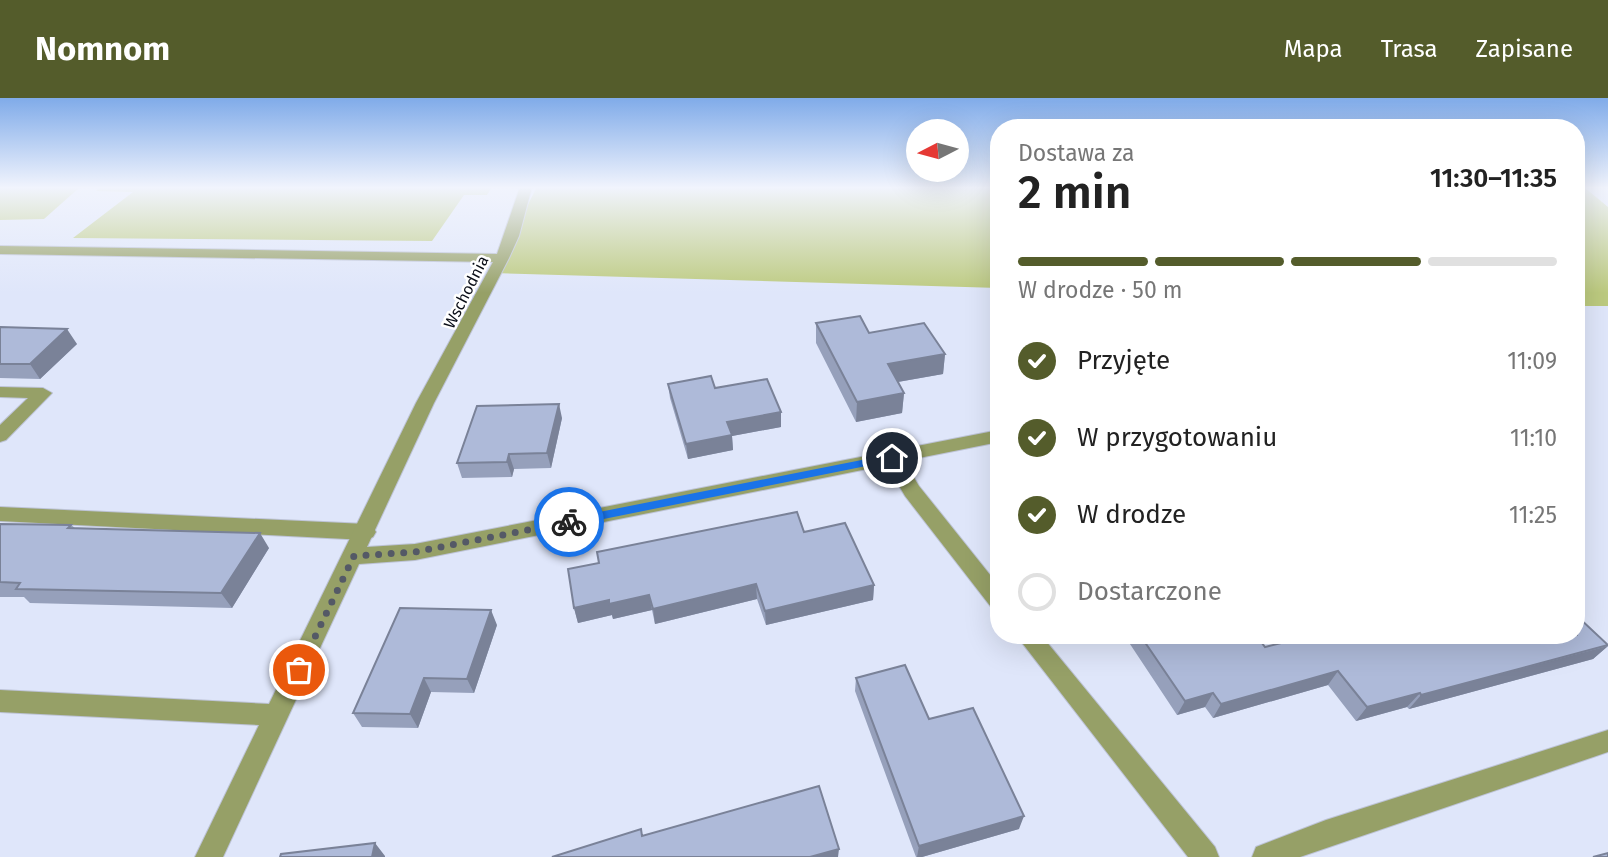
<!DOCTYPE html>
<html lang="pl">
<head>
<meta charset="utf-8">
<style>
  body { margin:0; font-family:"Fira Sans",sans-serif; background:#f6f6f6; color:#222; height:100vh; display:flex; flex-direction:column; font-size:26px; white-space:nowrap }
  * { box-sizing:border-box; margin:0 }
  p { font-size:23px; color:#767676 }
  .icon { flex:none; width:38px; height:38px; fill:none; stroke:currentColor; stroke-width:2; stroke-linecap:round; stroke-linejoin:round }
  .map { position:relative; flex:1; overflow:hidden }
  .panel { position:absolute; left:990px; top:21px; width:595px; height:525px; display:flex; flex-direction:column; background:#fff; border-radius:28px; box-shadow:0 7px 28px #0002 }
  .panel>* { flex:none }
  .needle { width:46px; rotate:264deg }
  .buttons { position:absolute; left:906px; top:21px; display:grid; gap:14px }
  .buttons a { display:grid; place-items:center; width:63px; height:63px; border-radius:50%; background:#fff; box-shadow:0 7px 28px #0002; font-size:35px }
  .pin { position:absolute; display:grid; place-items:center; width:60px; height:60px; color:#fff; margin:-30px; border:4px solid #fff; border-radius:50%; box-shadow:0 2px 7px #0007 }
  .courier { position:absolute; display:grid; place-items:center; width:70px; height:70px; margin:-35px; border:5px solid #1a73e8; border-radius:50%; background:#fff; color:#222; box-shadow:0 2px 9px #0007 }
  .summary em { font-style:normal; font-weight:600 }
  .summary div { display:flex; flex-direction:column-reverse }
  .summary { display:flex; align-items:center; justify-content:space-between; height:119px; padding:0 28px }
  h1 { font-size:46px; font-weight:600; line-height:52px }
  .bar { display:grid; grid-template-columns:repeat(4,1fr); gap:10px 7px; align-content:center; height:84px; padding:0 28px }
  .bar i { height:9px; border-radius:5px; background:#e0e0e0 }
  .bar .selected { background:#545c2b }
  .bar p { grid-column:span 4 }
  ol { padding:0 28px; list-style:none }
  li { display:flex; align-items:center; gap:21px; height:77px }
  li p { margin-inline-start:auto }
  li .icon { padding:7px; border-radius:50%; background:#545c2b; color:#fff; stroke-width:4 }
  li:last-child { color:#767676 }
  li i { width:38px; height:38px; border:4px solid #e0e0e0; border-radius:50% }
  header { display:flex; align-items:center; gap:42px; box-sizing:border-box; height:98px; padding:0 35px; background:#545c2b; color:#fff }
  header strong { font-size:33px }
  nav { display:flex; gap:38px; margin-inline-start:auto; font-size:24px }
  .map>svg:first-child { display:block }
  .green { fill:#bcca7f }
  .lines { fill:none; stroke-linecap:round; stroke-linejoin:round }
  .service-casing { stroke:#bdc3d6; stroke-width:2 }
  .minor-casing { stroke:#bdc3d6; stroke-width:2 }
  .service { fill:#96a067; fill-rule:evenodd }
  .minor { fill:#96a067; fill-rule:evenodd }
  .wall { fill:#96a0bb }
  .shaded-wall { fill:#7a8298 }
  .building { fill:#aebad9; stroke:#7a8298; stroke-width:2 }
  .route { fill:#1a73e8 }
  .done { stroke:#545966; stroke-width:7; stroke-dasharray:0 12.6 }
  .labels { text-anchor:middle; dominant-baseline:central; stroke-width:5; stroke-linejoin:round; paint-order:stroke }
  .far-street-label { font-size:16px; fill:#090d17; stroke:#fff }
</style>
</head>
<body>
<header>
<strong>Nomnom</strong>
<nav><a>Mapa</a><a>Trasa</a><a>Zapisane</a></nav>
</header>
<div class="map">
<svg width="1608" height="759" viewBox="0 0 1608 759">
  <rect width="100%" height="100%" fill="#dfe6fa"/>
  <!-- green -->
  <path class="green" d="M0,89H80L44,121L0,122Z
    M100,89H492L487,97H464L432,143L73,140L133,94L96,93Z
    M537,89H999V190L492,175Z
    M1577,89H1584L1608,109V208H1577Z"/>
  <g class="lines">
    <!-- service casing -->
    <g class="service-casing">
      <path id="service" d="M0,289L43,290L52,295L6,342L0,344V327L28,300L0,299Z
        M0,409L366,426L373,429L376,434L373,439L366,442L0,423Z"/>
    </g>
    <!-- minor casing -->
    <g class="minor-casing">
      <path id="minor" d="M520,89H532L519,138L509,160L434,305L367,449L415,446L999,332V344L904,363L919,388L999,488V512L991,509L905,398L887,367L415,462L359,466L223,759H195L259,627L0,614V592L269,606L416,305L493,164L0,156V148L497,156Z
        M1016,537H1041L1215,749L1219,759H1188Z
        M1608,632V654L1300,759H1252L1256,749L1326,722Z"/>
    </g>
    <!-- service -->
    <use href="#service" class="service"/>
    <!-- minor -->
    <use href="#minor" class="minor"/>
  </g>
  <!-- wall -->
  <path class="wall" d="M816,225L869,235L945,256L943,276L898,284L904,295L902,315L856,324L816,245Z
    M0,229L77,246L40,281L0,280Z
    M668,286L715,290L781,329L732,338L733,352L688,361L670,300Z
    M562,320L551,370L514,371L512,379L462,380L457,365Z
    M0,426L71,427L75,430L269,450L232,510L30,505L24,499H0Z
    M804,434L874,487L873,502L766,527L757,501L655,526L652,512L613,521L612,517L578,525L574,510Z
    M497,527L474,595L431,594L418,630L362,629L353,615Z
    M1124,537H1256L1265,549L1608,548L1593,561L1409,611L1407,609L1356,623L1328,587L1213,620L1205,609L1177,617Z
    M856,580L929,621L1019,731L922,759H916L855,593Z"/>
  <!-- shaded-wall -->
  <path class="shaded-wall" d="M67,231L77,246L40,281L30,266Z
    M945,256L943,276L886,286L888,266Z
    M904,295L902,315L856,324L857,304Z
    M559,306L562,320L551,370L547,355Z
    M781,314V329L732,338L733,352L688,361L686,346L727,324Z
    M509,356L514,371L512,379L507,364Z
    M260,435L269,450L232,510L221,495Z
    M756,486L757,501L655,526L653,511Z
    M874,487L873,502L766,527L765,513Z
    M649,497L652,512L613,521L612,517L578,525L574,510L609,502Z
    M491,512L497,527L474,595L467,581Z
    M1608,548L1593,561L1409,611L1421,597Z
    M1338,573L1328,587L1213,620L1221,606Z
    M424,580L431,594L418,630L410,616Z
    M1213,595L1205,609L1177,617L1185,603Z
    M1420,595L1407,609L1356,623L1367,609Z
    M1024,718L1019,731L922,759H917L919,748Z
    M375,745L385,758V759H372Z
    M839,751L838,759H810Z"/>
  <!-- building -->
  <path class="building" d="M860,218L869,235L924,225L945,256L888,266L904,295L857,304L816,225Z
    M0,229L67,231L30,266H0Z
    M711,278L715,290L767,281L781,314L727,324L732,337L686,346L668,286Z
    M559,306L547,355L509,356L507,364L457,365L477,308Z
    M797,414L804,434L845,425L874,487L765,513L756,486L653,511L649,497L609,506V502L574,510L568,471L599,465L597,454Z
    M0,426L71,427L68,430L260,435L221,495L16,491L20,485L0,484Z
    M400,510L491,512L467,581L424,580L410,616L353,615Z
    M1577,518L1608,547L1421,597L1420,595L1367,609L1338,573L1221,606L1213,595L1185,603L1140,537H1256L1265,549L1314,537H1577Z
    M905,567L929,621L973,610L1024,718L919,748L856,580Z
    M819,688L839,751L810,759H552L641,731L642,738Z
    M375,745L372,759H280L281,756Z
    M1608,755V759H1593Z"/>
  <!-- sky -->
  <linearGradient id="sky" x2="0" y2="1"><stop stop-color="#80abe9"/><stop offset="0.46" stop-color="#f1f4fd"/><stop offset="1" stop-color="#f1f4fd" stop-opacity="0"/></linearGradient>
  <rect width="1608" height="195" fill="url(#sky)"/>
  <!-- route -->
  <path class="route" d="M892,356L896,357V362L569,428L563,424L569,420Z"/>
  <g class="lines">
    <!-- done -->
    <path class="done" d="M299,572L354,458L415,454L569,424"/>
  </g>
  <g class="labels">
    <!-- far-street labels -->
    <g class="far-street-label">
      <text transform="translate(466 194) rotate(-63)">Wschodnia</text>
    </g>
  </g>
</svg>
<div class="buttons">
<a><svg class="needle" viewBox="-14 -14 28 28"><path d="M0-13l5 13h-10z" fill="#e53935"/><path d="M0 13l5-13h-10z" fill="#767676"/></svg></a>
</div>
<div class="pin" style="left:299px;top:572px;background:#ea580c"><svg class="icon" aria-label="bag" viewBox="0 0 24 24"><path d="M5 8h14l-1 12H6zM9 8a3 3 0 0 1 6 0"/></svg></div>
<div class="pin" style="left:892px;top:360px;background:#1f2937"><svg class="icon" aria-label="home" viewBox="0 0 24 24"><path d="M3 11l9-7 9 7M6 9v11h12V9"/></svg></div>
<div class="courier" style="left:569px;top:424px"><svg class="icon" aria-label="bike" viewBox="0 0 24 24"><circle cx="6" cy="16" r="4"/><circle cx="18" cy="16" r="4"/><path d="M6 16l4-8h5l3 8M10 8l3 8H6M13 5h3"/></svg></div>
<section class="panel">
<div class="summary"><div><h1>2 min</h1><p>Dostawa za</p></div><em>11:30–11:35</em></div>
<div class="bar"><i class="selected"></i><i class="selected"></i><i class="selected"></i><i></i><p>W drodze · 50 m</p></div>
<ol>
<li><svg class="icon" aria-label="check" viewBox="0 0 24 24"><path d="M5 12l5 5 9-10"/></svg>Przyjęte<p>11:09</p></li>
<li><svg class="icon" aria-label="check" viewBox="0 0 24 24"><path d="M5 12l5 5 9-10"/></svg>W przygotowaniu<p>11:10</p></li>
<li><svg class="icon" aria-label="check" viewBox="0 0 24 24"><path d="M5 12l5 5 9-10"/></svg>W drodze<p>11:25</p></li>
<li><i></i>Dostarczone</li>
</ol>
</section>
</div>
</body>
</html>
